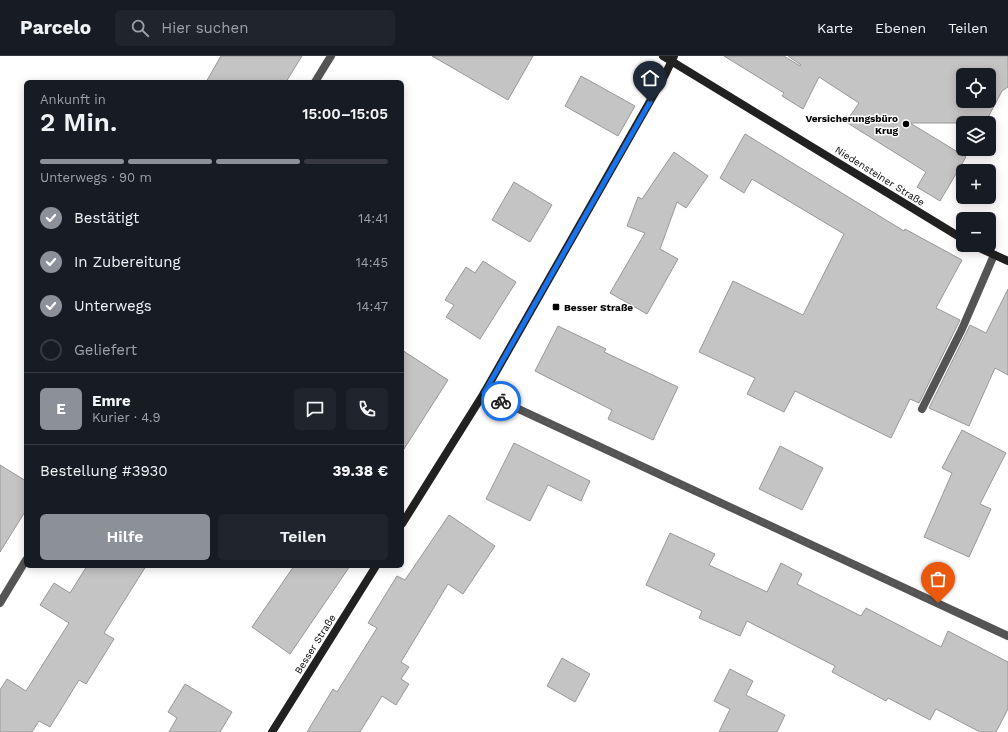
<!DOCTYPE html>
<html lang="de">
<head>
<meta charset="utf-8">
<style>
  body { margin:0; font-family:"Work Sans",sans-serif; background:#20242c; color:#f1f3f6; height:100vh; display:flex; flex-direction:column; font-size:15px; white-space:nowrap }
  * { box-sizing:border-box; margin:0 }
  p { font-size:13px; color:#9ea1a6 }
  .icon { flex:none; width:22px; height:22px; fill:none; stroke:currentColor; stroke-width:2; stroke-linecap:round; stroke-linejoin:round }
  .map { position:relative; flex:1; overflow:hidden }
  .sheet { position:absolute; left:24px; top:24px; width:380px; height:488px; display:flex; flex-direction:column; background:#171b24; border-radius:6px; box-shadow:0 2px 10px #0003 }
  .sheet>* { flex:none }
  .controls { position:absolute; left:956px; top:12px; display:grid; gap:8px }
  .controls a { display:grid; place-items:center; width:40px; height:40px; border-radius:6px; background:#171b24; box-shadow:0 2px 10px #0003; font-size:20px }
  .pin { position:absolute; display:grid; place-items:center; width:34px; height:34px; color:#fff; margin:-41px -17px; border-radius:50% 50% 50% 0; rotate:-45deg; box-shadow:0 0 4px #0007 }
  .pin .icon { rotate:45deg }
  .courier { position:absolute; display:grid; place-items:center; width:40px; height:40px; margin:-20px; border:3px solid #1a73e8; border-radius:50%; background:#fff; color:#222; box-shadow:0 1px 5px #0007 }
  .summary em { font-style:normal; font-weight:600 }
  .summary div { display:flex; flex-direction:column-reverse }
  .summary { display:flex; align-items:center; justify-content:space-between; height:68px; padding:0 16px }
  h1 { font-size:26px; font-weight:600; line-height:30px }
  .bar { display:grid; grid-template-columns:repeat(4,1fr); gap:6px 4px; align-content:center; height:48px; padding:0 16px }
  .bar i { height:5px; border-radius:3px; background:#363941 }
  .bar .active { background:#8c9099 }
  .bar p { grid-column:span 4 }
  .line { display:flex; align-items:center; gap:10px; padding:0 16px; border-top:1px solid #363941 }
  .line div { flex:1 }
  .round { display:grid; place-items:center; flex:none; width:42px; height:42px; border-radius:6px; background:#20242c }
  ol { padding:0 16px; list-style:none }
  li { display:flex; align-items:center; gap:12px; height:44px }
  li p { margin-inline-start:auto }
  li .icon { padding:4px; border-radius:50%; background:#8c9099; color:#fff; stroke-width:4 }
  li:last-child { color:#9ea1a6 }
  li i { width:22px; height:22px; border:2px solid #363941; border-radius:50% }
  .primary-button { display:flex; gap:8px; margin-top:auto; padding:8px 16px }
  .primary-button a { flex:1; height:46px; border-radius:6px; background:#8c9099; color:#fff; font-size:16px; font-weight:600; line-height:46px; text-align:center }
  .primary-button a+a { background:#20242c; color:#f1f3f6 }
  header { display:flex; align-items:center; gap:24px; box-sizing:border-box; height:56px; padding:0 20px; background:#171b24; border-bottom:1px solid #363941 }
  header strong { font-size:19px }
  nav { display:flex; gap:22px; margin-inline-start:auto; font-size:14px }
  .search { width:280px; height:36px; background:#20242c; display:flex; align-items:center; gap:10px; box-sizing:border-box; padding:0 14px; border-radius:6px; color:#9ea1a6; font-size:15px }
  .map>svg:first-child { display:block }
  .building { fill:#c4c4c4; stroke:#989898; fill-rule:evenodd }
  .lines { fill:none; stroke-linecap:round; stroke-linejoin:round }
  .lane { stroke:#545454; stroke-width:8 }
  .street { stroke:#545454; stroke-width:8 }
  .secondary { stroke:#212121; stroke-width:8 }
  .done { stroke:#595959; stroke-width:4; stroke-dasharray:0 7.2 }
  .route { stroke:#1a73e8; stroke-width:5 }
  .poi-dot { fill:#000; stroke:#fff; stroke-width:1.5 }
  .labels { text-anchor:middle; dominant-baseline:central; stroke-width:3; stroke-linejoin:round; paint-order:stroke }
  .poi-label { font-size:10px; font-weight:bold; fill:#000; stroke:#fff; text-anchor:end }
  .street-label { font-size:10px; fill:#000; stroke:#fff }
</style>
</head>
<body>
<header>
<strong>Parcelo</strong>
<div class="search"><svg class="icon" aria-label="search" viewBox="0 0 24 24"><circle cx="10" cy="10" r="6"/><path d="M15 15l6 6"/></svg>Hier suchen</div>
<nav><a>Karte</a><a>Ebenen</a><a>Teilen</a></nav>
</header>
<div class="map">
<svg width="1008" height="676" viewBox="0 0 1008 676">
  <rect width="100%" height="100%" fill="#fff"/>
  <!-- building -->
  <path class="building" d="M221,0H302L286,26H206Z
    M432,0H533L508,44Z
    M724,0H784L800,10L801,9L788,0H1008V31L1002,35L985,67H910L966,101L940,145L917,131L926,116L846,66L859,47L819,21L803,53L782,40L784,37ZM963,19H989V45H963Z
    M581,20L635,50L618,80L565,50Z
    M745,78L904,175L905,173L962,204L936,252L960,264L919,347L910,343L891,382L795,335L784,356L747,338L755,322L699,296L733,225L803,259L844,178L752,123L744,137L720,122Z
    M674,96L708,120L686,152L677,146L660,193L678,203L647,258L610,237L645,177L627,170L638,141L642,143Z
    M514,126L552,149L530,186L492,164Z
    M483,205L516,226L480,283L446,261L454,249L445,244L466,211L475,217Z
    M1008,233V319L995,312L969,370L929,352L970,269L986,277Z
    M558,270L606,293L604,296L678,331L653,384L608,363L612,354L535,315Z
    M402,294L448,324L402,396Z
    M962,374L1006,397L980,448L991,453L969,501L924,481L952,417L942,412Z
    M514,387L590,425L581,445L548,429L530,465L486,443Z
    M780,390L823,412L802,454L759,433Z
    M0,409L26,425V454L0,496Z
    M449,459L495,490L463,538L448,528L401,606L409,611L401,623L409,628L396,649L382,640L360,676H307L333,633L337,636L377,572L368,567L397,520L405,524Z
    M670,477L715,498L709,509L767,536L781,507L802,518L797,528L861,560L866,552L941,591L948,575L1008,606V653L996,676H980L936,653L930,664L888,642L886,645L832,616L835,610L747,565L740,580L699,562L702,555L646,529Z
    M87,510H146L104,577L114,583L86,628L79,624L50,671L39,665L32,676H0V634L7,623L26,635L69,567L40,549L54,527L70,537Z
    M294,510H350L290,598L252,571Z
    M562,602L590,618L575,646L547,630Z
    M730,613L753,625L746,639L785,659L777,676H719L730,653L714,645Z
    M185,628L232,656L220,676H169L177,662L168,656Z"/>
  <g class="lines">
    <!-- lane -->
    <path class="lane" d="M922,353L962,273L994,199"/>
    <!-- street -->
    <path class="street" d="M315,26L331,0
      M484,337L1008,580
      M0,547L26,504"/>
    <!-- secondary -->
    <path class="secondary" d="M663,0L963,183
      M973,189L1008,205
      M402,468L484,337L665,19L674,0
      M272,676L376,510"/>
  </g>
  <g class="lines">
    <!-- done -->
    <path class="done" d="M501,345L938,547"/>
    <!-- route -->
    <path class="route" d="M501,345L484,337L650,46"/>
  </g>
  <!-- markers -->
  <g class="poi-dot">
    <circle cx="906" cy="68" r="4"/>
    <rect x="552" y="247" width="8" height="8" rx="2"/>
  </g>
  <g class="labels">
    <!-- poi labels -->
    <g class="poi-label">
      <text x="898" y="62">Versicherungsbüro<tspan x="898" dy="12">Krug</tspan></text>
      <text x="564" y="251" text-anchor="start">Besser Straße</text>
    </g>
    <!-- street labels -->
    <g class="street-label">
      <text transform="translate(880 120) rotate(32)">Niedensteiner Straße</text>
      <text transform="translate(315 588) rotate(-58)">Besser Straße</text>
    </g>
  </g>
</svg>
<div class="controls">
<a><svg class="icon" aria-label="locate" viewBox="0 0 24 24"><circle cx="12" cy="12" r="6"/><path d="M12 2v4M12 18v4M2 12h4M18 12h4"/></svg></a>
<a><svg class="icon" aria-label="layers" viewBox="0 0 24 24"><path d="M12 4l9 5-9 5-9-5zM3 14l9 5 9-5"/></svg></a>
<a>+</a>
<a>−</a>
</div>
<div class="pin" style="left:938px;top:547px;background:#ea580c"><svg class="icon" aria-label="bag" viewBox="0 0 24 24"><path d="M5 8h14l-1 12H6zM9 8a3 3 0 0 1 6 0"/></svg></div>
<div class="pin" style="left:650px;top:46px;background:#1f2937"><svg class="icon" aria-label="home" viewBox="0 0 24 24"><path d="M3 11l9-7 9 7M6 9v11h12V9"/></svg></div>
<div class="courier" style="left:501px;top:345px"><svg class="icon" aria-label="bike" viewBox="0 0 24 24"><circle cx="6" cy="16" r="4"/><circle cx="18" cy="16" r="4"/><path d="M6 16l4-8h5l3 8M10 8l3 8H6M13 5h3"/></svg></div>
<section class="sheet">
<div class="summary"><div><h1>2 Min.</h1><p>Ankunft in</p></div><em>15:00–15:05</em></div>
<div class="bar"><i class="active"></i><i class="active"></i><i class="active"></i><i></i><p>Unterwegs · 90 m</p></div>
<ol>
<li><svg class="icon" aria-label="check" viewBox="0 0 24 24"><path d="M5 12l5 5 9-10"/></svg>Bestätigt<p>14:41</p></li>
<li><svg class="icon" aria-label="check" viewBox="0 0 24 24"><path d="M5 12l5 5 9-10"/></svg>In Zubereitung<p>14:45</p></li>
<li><svg class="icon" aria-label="check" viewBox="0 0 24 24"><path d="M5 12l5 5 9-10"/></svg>Unterwegs<p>14:47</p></li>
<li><i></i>Geliefert</li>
</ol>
<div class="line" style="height:72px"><b class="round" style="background:#8c9099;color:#fff">E</b><div><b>Emre</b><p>Kurier · 4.9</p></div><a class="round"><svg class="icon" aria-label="chat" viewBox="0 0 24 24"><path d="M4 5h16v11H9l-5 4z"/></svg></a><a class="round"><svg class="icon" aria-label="phone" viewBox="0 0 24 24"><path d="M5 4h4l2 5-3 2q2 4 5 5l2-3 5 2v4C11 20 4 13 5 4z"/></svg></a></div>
<div class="line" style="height:52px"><div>Bestellung #3930</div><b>39.38 €</b></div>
<div class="primary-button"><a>Hilfe</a><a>Teilen</a></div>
</section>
</div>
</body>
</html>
